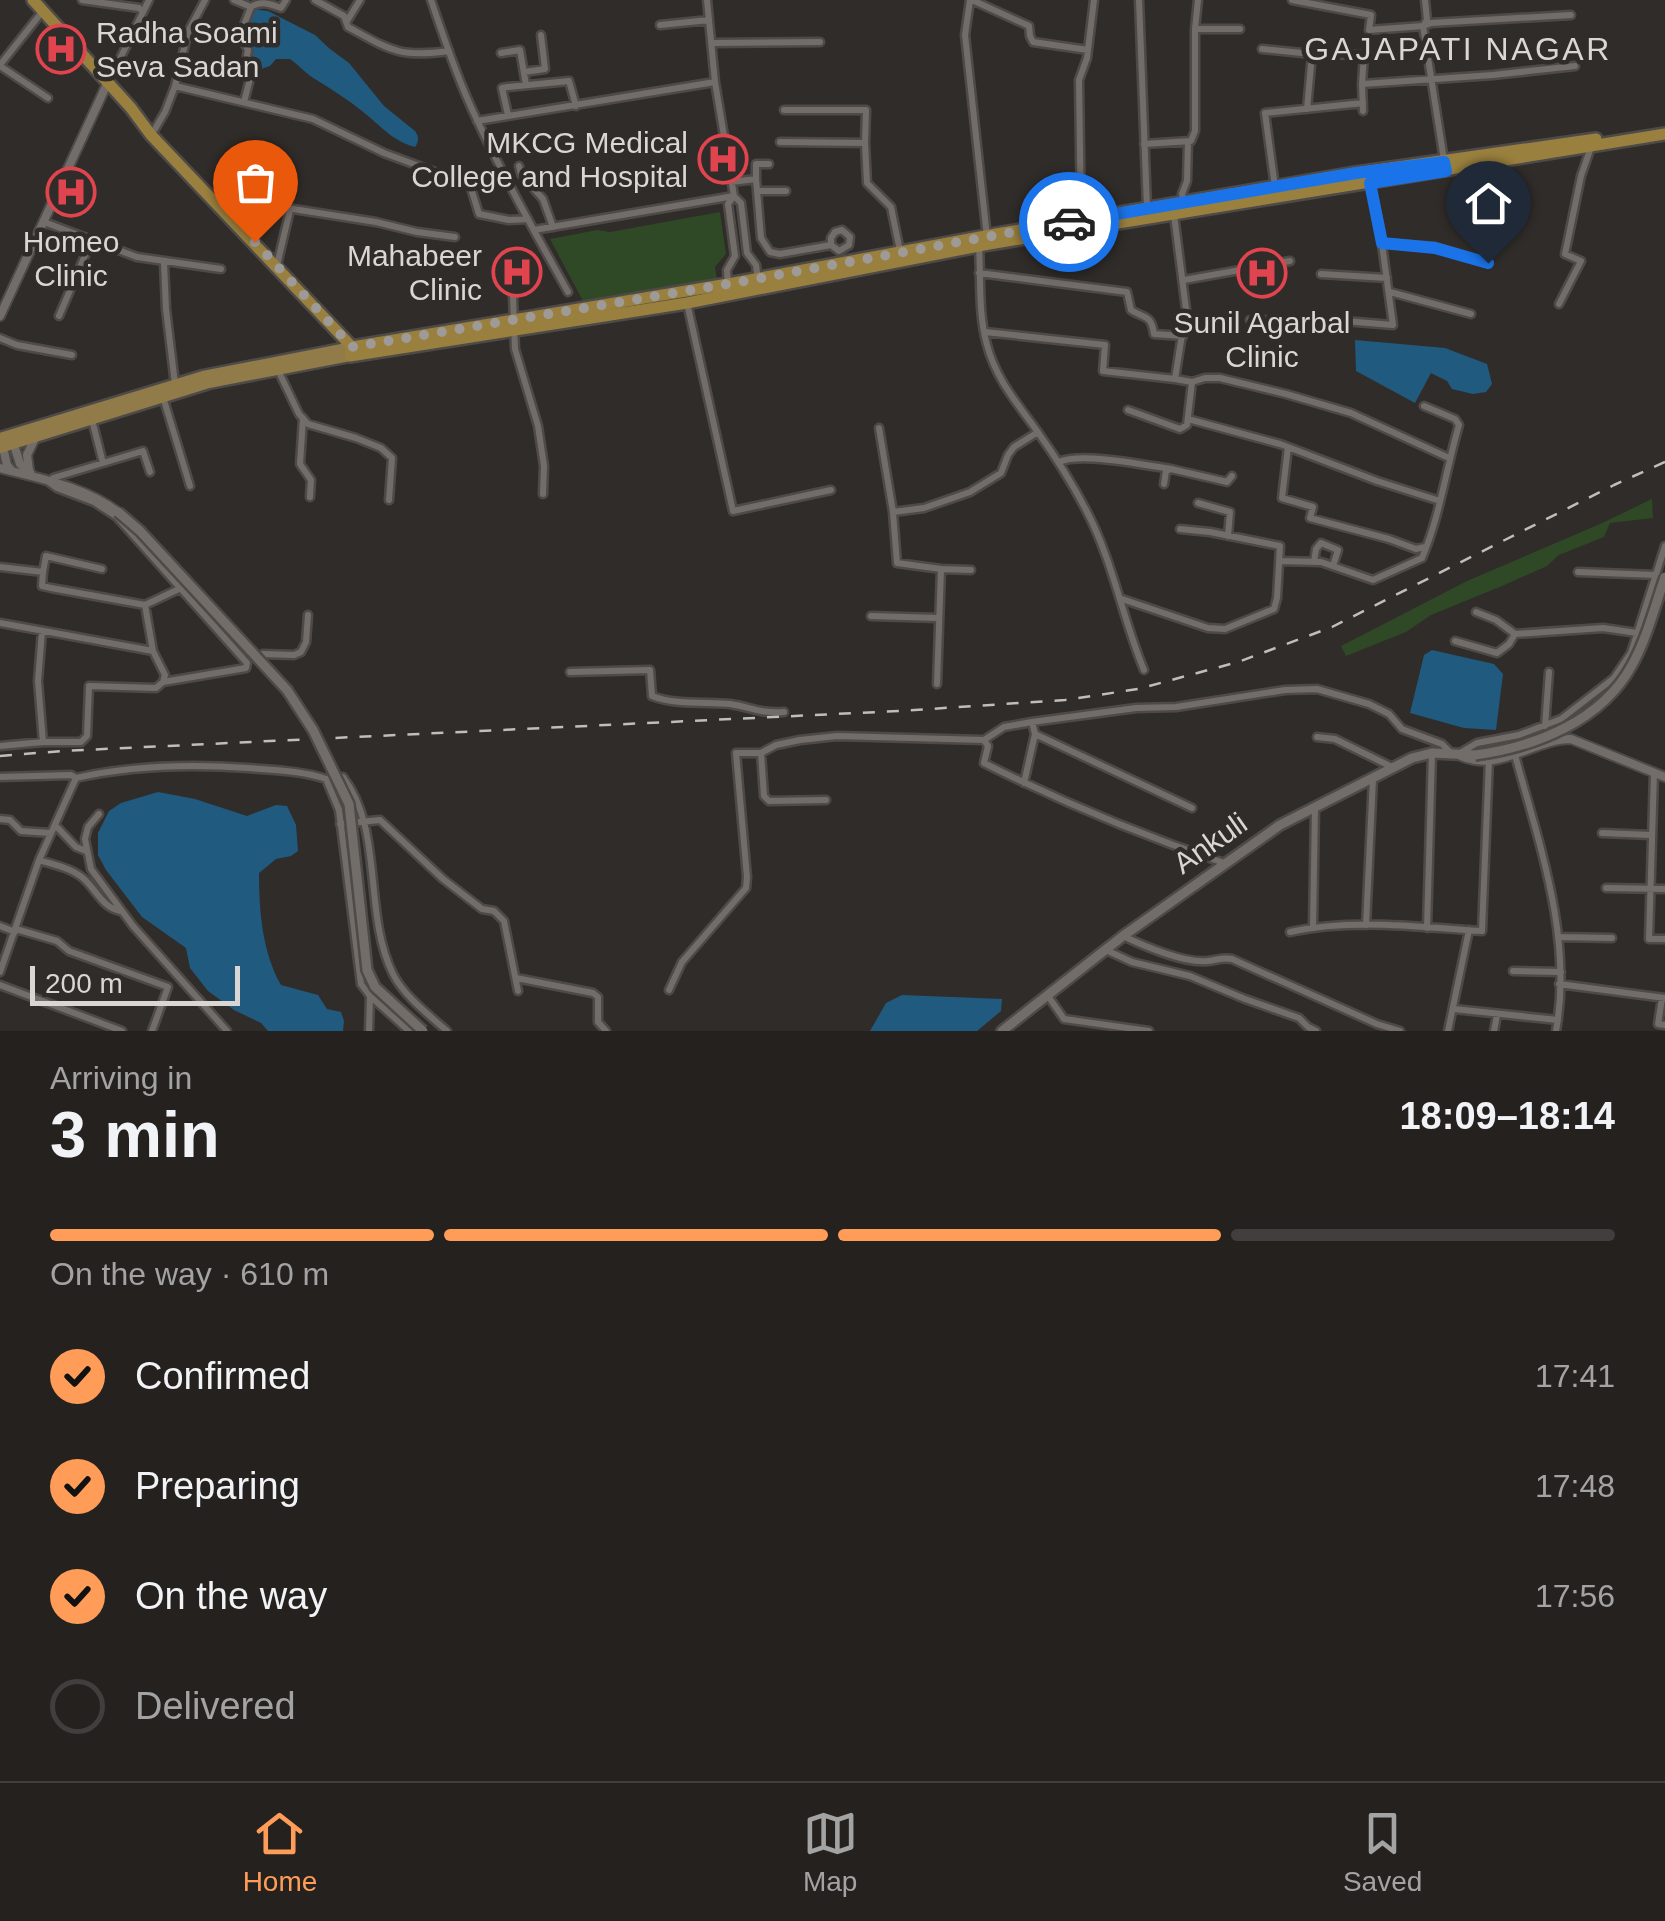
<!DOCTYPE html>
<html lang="en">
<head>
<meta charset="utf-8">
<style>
  body { margin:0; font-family:Helvetica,sans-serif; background:#2c2928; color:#f1f3f6; height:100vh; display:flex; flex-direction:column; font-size:38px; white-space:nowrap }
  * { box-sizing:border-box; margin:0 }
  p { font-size:32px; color:#a3a3a4 }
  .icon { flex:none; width:55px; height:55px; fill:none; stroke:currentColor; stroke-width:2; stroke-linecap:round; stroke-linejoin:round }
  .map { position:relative; height:1031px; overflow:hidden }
  .sheet { display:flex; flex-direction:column; background:#24211f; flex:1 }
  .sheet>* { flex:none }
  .scale { position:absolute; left:30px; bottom:25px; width:210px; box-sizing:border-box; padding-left:10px; border:5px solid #d9d6d4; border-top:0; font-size:28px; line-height:35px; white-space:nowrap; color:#d9d6d4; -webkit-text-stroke:8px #302c29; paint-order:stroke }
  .pin { position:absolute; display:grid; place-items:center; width:85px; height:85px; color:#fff; margin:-102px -42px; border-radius:50% 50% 50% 0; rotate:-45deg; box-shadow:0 0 10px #0007 }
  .pin .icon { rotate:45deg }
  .courier { position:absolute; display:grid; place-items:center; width:100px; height:100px; margin:-50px; border:8px solid #1a73e8; border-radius:50%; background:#fff; color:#222; box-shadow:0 2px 12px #0007 }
  .head em { font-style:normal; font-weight:700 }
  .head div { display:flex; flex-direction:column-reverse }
  .head { display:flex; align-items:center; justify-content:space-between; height:170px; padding:0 50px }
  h1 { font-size:65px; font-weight:700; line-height:75px }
  .bar { display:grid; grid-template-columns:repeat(4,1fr); gap:15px 10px; align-content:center; height:120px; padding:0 50px }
  .bar i { height:12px; border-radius:8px; background:#413e3d }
  .bar .active { background:#fe9c58 }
  .bar p { grid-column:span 4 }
  ol { padding:0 50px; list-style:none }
  li { display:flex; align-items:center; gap:30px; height:110px }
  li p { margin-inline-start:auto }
  li .icon { padding:10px; border-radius:50%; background:#fe9c58; color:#111; stroke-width:4 }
  li:last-child { color:#a3a3a4 }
  li i { width:55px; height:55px; border:5px solid #413e3d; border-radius:50% }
  .tabs { display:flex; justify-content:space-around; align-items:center; height:140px; border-top:2px solid #413e3d; background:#24211f; font-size:28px; color:#a3a3a4 }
  .tabs a { display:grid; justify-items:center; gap:5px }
  .tabs .active { color:#fe9c58 }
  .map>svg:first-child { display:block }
  .green { fill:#2f4825 }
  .water { fill:#215a7f }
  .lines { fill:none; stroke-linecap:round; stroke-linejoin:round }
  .minor-casing { stroke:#4e4a48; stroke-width:11 }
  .tertiary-casing { stroke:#4e4a48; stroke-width:12 }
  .secondary-casing { stroke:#4e4a48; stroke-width:14 }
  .primary-casing { stroke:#4e4a48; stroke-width:15 }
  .trunk-casing { stroke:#4e4a48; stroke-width:16 }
  .minor { stroke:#736d6a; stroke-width:6 }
  .tertiary { stroke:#736d6a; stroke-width:8 }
  .secondary { stroke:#736d6a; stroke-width:9 }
  .primary { stroke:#907b49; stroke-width:10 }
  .trunk { stroke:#9a803e; stroke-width:11 }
  .rail { stroke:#c0bdbb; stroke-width:2.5; stroke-dasharray:12 12; stroke-linecap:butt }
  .secondary-bridge-casing { stroke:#4e4a48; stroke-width:14; stroke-linecap:butt }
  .secondary-bridge { stroke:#736d6a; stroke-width:9 }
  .done { stroke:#9e9a98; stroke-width:10; stroke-dasharray:0 18 }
  .route { stroke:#1a73e8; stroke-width:12 }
  .labels { text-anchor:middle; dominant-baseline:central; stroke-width:9; stroke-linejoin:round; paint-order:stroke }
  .poi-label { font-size:30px; fill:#d9d6d4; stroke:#302c29; text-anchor:end }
  .street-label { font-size:30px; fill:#d9d6d4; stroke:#302c29 }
  .neighbourhood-label { font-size:32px; letter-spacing:2.5px; fill:#d9d6d4; stroke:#302c29 }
</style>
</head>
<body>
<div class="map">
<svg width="1665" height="1031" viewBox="0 0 1665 1031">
  <rect width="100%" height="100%" fill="#302c29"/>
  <!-- green -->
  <path class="green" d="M720,212L726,254L715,267L717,280L585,305L550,239L597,230L610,232Z
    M1652,499L1653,518L1610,523L1604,537L1559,555L1547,566L1502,586L1431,615L1406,632L1346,656L1341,646L1467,581L1600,524Z"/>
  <!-- water -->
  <path class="water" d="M253,9L268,11L315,35L330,49L349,63L384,106L415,131C419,136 419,142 415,147C392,141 380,125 362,111C347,99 331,89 315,79C306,74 299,65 290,59H276L270,66L261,69C241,50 239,33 253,9Z
    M1355,340L1445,348L1487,364L1492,384L1486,392L1473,394L1452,389L1447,381L1431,373L1415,403L1356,371Z
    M1432,650L1494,664L1503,674L1496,730L1464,728L1410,713L1424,655Z
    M158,792L195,799L247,816L276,805L287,806L296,825L298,851L291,856L276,859L259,873C259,910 262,952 281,985L318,995L327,1009L341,1012L344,1021L343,1031H268L261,1023L234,1010L208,991L190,968L186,948L142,917L106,870L98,855V833L109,811L121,803Z
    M902,995L1002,999L1001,1011L977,1031H870L886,1003Z"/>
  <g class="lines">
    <!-- minor casing -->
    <g class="minor-casing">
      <path id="minor" d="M82,0L139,8L143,12
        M234,0L251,7L240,35L248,50L247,56L253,67L244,102
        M315,0L344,16L348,27C390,50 399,58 449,51
        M431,0C445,41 459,83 478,122C505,180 537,236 568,292
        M707,0L715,82L734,196L741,203L747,253L756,265L758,280
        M970,0L965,35L987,237
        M972,0L1029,26L1030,36L1033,42L1088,50
        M1139,0L1147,207
        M1292,0L1371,15L1369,30L1423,26L1431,23L1571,15
        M1425,0L1427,20L1423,26L1444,160
        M251,7C261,0 270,4 281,8L286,0
        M347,21L360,0
        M660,25L709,20
        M1195,29H1240
        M712,43L820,42
        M1262,49L1312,54L1307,109
        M501,53L520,50L526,85
        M1312,54L1364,55L1362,84
        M0,65L42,12
        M0,66L48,98
        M524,72L545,69L541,35
        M108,83L149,0
        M175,86L188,32L205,0
        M1363,111L1362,84L1493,75L1575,66
        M508,115L502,88L508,87L569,81L576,106
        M477,121L715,82
        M152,134L165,112L175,86L313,119L384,153L470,185L479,214L509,220L528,219
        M780,142L865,143L866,110H784
        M865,143L867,183L891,207L900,251
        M1144,144L1191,141L1195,131V29L1198,0
        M519,166L521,174L543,199L553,227
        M756,179V164H769
        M731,182L756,179L761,238L770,252L780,254L831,245L839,251L849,245L850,237L842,230L835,232L831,238V245
        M1275,187L1265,113L1363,103
        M757,191H786
        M1184,202L1182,194L1187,181L1188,142
        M274,206L376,222L417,232L455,237
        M1174,215L1186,309L1175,379L1192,382L1205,378H1220L1286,394L1351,413L1449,458
        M44,222L137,257L221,269
        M1081,222L1079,80L1087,58L1094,0
        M534,230L734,196
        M1382,243L1435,247L1488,263
        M979,246C981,279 978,313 987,345C996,379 1017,403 1037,431C1055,456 1072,483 1086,510C1113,561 1122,617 1144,670
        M164,263L166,309L175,384
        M277,265L290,210
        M512,271L515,349L538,426L544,466L543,494
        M979,273L1127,292L1131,310C1145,319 1151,314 1154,334L1183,336
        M1321,274L1387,278
        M1184,280L1290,261
        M728,285L727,270L735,256L728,204L733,197
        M1390,292L1471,314
        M687,303L733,511L831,490
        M1559,304L1581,261L1565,254L1581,176L1591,147
        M59,316L92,239
        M1250,320L1344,321L1393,325L1380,230L1370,183
        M985,332L1105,345L1103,371L1175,379
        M0,338L17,345L72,355
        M277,368L299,414L308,424L356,438L381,448L392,458L389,500
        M163,397L190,486
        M1128,410L1180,429L1187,425L1192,382
        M303,418L300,464L311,480L310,497
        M1188,419L1280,444L1377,481L1440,501
        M92,420L103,463
        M879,428L893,512L897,563L941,569L937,684
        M1288,447L1282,498L1313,507L1310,518L1389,539L1416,549L1425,547
        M1059,462C1082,452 1144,465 1171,469
        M53,478L143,451L150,472
        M1164,484L1166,471L1171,469L1223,481L1227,482L1232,476
        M1198,503L1230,512L1228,536
        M893,512L924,508L970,492L1001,473L1008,455L1014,447L1038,432
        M1280,561L1321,562L1373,580L1422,558C1440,516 1446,469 1459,425L1455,419L1424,406
        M1314,562L1316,549L1321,543L1338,550L1333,566
        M0,567L43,572L42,586L51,588L145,605L181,588
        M941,569L971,570
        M43,572L46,556L102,569
        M1578,572L1656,575
        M1122,599L1208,628L1225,629L1274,609L1277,598L1280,546L1210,532L1180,529
        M145,605L153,651L165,675L163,682
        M1476,612L1496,620L1515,634L1603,628L1637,633
        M871,616L938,618
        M0,623L153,651
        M42,631L38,681L43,742
        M1455,641L1497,653L1509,644L1515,634
        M263,654L294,655L301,652L306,642L308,615
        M570,672L650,670L652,696C674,705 706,702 730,704C751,707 760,714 784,712
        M1545,726L1549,672
        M1035,734L1192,808
        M1317,737L1335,739L1392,767
        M984,740L1004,727L1032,722L1136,708L1176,707L1285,690L1317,689L1369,704L1389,714L1402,729L1442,744L1452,754
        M0,746L43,742H81L87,736L89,686L156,688L163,682L246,668L247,663L117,517L94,502L57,488L49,482
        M761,753L764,796L769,801L826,800
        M1460,753L1477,743L1519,735L1561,719L1614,678L1631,653L1665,546
        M1515,755C1539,844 1573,938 1556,1031
        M1654,773L1649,939H1665
        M0,777L71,775L76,778C133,765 191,764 248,768C272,770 304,771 326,779L339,810L361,984L370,996L409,1031
        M326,779L343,777C384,830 363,914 393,974C404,996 429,1015 447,1031
        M1024,783L1035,734L1032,722
        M99,814L88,827L85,839L91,869L133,926L227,1031
        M0,819L10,820L21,831L50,833
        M340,824L380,820L443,879L482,909L494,911L504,921L518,991
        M55,825L76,847L86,851
        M1602,833L1651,835
        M39,860C54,865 72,868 84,879C97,891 102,907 120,911
        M1606,888L1665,889
        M1366,925L1373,778
        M0,926L15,932
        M1313,927L1315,808
        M1427,928L1432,753
        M16,929L57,941L69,951L168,987L152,1031
        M1290,932C1352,918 1419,927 1482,931L1489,760
        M1123,936C1144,946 1186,964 1208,961C1218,960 1222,957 1232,959L1377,1024L1400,1031
        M1558,937L1612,938
        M1106,950L1132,962L1190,976L1245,999L1299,1018L1308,1027L1316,1031
        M1513,971L1561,972
        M0,972L39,860L76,778
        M516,978L593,993L598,997V1022L606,1031
        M1559,984L1665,998
        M0,985L122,1031
        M669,990L682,962L746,888L747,877L736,753H761L776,745L800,740L837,736L984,740L988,746L984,763C1062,802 1141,835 1224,863
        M1048,996L1064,1019L1149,1031
        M1662,998L1658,1024L1665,1025
        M1454,1009L1558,1020
        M369,1031L370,997
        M1448,1031L1469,930
        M1494,1031L1497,1015"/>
    </g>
    <!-- tertiary casing -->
    <g class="tertiary-casing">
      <path id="tertiary" d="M0,316L107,84
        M13,442L20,464L30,472
        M3,447L7,465L12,471
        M0,468C41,479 83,486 118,512
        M29,470L27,455L36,436
        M1461,756C1499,773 1534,739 1571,739L1665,777"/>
    </g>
    <!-- secondary casing -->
    <g class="secondary-casing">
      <path id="secondary" d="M1002,1031L1123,936L1280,825L1412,758L1432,753L1475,755"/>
    </g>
    <!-- primary casing -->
    <g class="primary-casing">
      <path id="primary" d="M0,438L203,376L352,347
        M0,448L209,383L350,356"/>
    </g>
    <!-- trunk casing -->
    <g class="trunk-casing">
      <path id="trunk" d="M33,0L131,108L151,135L352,347
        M352,347L350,356L687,303L989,244L1665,134
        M352,347L728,284L996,234L1356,173L1596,139"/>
    </g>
    <!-- minor -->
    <use href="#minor" class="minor"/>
    <!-- tertiary -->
    <use href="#tertiary" class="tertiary"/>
    <!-- secondary -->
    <use href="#secondary" class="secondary"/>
    <!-- primary -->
    <use href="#primary" class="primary"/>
    <!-- trunk -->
    <use href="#trunk" class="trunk"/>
    <!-- rail -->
    <path class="rail" d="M0,756L62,751L899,711L1065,700L1138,689L1238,662L1332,627L1614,485L1665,462"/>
    <!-- secondary-bridge casing -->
    <g class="secondary-bridge-casing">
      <path id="secondary-bridge" d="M118,512L140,531L287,690L313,730L349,804L367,970L375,987L423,1031
        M1475,755C1535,747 1602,721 1632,665C1647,638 1655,606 1665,577"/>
    </g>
    <!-- secondary-bridge -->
    <use href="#secondary-bridge" class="secondary-bridge"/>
  </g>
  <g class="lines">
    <!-- done -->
    <path class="done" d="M255,242L352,347L728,284L1069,222"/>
    <!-- route -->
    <path class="route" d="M1069,222L1356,173L1444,162L1446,171L1370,183L1382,243L1435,248L1488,263"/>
  </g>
  <!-- icons -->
  <defs>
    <g id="hospital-ring" transform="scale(2.5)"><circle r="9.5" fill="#302c29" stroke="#e0444e" stroke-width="1.5"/><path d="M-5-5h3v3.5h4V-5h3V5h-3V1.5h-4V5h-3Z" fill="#e0444e"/></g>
  </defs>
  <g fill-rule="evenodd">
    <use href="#hospital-ring" x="61" y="49"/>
    <use href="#hospital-ring" x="723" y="159"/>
    <use href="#hospital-ring" x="71" y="192"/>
    <use href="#hospital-ring" x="517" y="272"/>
    <use href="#hospital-ring" x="1262" y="273"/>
  </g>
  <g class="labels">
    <!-- poi labels -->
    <g class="poi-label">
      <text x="96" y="32" text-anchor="start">Radha Soami<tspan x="96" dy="34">Seva Sadan</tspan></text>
      <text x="688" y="142">MKCG Medical<tspan x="688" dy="34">College and Hospital</tspan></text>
      <text x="71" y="241" text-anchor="middle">Homeo<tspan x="71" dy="34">Clinic</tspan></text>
      <text x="482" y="255">Mahabeer<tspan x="482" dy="34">Clinic</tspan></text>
      <text x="1262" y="322" text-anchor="middle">Sunil Agarbal<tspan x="1262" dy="34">Clinic</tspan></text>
    </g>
    <!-- street labels -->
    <g class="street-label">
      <text transform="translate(1210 843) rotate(-35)">Ankuli</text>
    </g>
    <!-- neighbourhood labels -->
    <g class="neighbourhood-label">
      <text x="1458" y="49">GAJAPATI NAGAR</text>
    </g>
  </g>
</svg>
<div class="scale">200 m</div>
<div class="pin" style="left:255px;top:242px;background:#ea580c"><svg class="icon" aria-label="bag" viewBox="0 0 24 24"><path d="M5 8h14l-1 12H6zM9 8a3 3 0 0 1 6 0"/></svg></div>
<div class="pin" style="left:1488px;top:263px;background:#1f2937"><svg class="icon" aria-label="home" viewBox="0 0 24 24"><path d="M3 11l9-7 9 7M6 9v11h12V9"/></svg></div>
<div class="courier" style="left:1069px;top:222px"><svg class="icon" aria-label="car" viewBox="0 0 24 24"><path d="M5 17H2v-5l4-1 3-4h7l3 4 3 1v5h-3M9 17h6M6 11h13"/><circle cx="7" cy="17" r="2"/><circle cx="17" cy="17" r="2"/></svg></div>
</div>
<section class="sheet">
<div class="head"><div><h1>3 min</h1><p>Arriving in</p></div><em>18:09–18:14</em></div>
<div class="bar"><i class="active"></i><i class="active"></i><i class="active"></i><i></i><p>On the way · 610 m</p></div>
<ol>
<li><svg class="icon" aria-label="check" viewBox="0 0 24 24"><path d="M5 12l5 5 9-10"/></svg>Confirmed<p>17:41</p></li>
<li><svg class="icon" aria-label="check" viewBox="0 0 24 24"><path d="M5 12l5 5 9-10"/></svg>Preparing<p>17:48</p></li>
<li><svg class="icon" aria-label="check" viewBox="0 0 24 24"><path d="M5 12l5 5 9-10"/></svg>On the way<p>17:56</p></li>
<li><i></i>Delivered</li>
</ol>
</section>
<nav class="tabs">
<a class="active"><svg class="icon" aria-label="home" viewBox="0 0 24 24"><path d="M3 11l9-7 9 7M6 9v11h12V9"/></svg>Home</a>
<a><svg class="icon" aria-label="map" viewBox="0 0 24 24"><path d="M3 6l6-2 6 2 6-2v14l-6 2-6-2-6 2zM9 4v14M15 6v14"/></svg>Map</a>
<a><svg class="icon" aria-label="saved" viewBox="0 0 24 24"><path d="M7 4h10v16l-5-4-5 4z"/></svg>Saved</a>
</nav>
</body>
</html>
